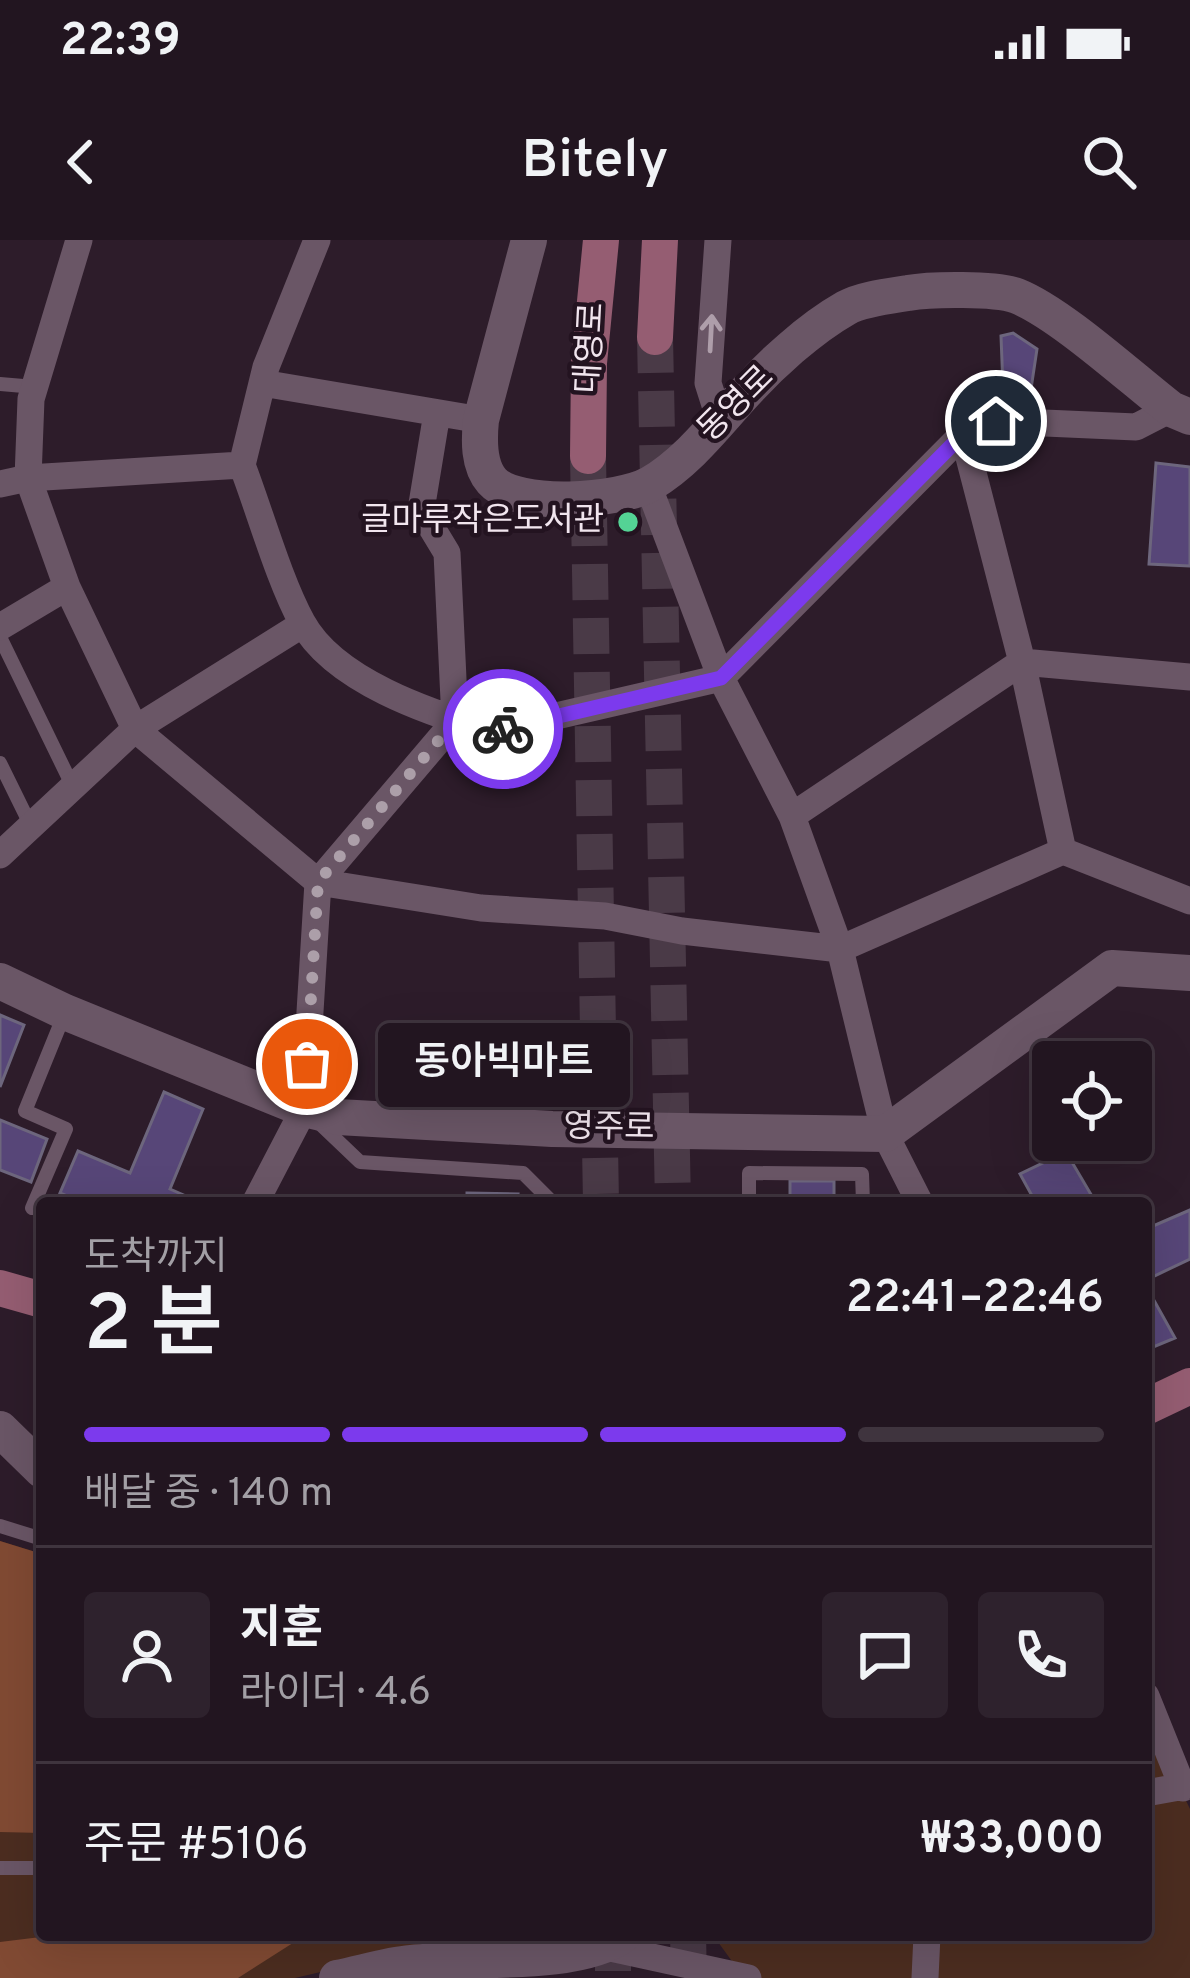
<!DOCTYPE html>
<html lang="ko">
<head>
<meta charset="utf-8">
<style>
  body { margin:0; font-family:Overpass,"Noto Sans KR",sans-serif; background:#2e222d; color:#f1f3f6; height:100vh; display:flex; flex-direction:column; font-size:45px; white-space:nowrap }
  * { box-sizing:border-box; margin:0 }
  p { font-size:39px; color:#a29fa5 }
  .icon { flex:none; width:66px; height:66px; fill:none; stroke:currentColor; stroke-width:2; stroke-linecap:round; stroke-linejoin:round }
  .map { position:relative; flex:1; overflow:hidden }
  .details { position:absolute; left:36px; top:957px; width:1116px; height:744px; display:flex; flex-direction:column; background:#221520; border-radius:12px; box-shadow:0 12px 48px #0002,0 0 0 3px #3f343e }
  .details>* { flex:none }
  .tools { position:absolute; left:1032px; top:801px; display:grid; gap:24px }
  .tools a { display:grid; place-items:center; width:120px; height:120px; border-radius:12px; background:#221520; box-shadow:0 12px 48px #0002,0 0 0 3px #3f343e; font-size:60px }
  .pin { position:absolute; display:grid; place-items:center; width:102px; height:102px; color:#fff; margin:-51px; border:6px solid #fff; border-radius:50%; box-shadow:0 3px 12px #0007 }
  .courier { position:absolute; display:grid; place-items:center; width:120px; height:120px; margin:-60px; border:9px solid #7c3aed; border-radius:50%; background:#fff; color:#222; box-shadow:0 3px 15px #0007 }
  .bubble { position:absolute; height:84px; border-radius:12px; background:#221520; box-shadow:0 12px 48px #0002,0 0 0 3px #3f343e; font-size:39px; font-weight:600; line-height:84px; text-align:center }
  .overview em { font-style:normal; font-weight:600 }
  .overview div { display:flex; flex-direction:column-reverse }
  .overview { display:flex; align-items:center; justify-content:space-between; height:204px; padding:0 48px }
  h1 { font-size:78px; font-weight:600; line-height:90px }
  .bar { display:grid; grid-template-columns:repeat(4,1fr); gap:18px 12px; align-content:center; height:144px; padding:0 48px }
  .bar i { height:15px; border-radius:9px; background:#3f343e }
  .bar .active { background:#7c3aed }
  .bar p { grid-column:span 4 }
  .line { display:flex; align-items:center; gap:30px; padding:0 48px; border-top:3px solid #3f343e }
  .line div { flex:1 }
  .round { display:grid; place-items:center; flex:none; width:126px; height:126px; border-radius:12px; background:#2e222d }
  .status { display:flex; justify-content:space-between; align-items:center; height:84px; padding:0 60px; background:#221520; direction:ltr }
  .status svg { height:33px; fill:currentColor }
  header { display:flex; justify-content:space-between; align-items:center; height:156px; padding:0 48px; background:#221520; font-size:54px; font-weight:600 }
  .map>svg:first-child { display:block }
  .green { fill:#4c2d20 }
  .forest { fill:#814a33 }
  .building { fill:#574678; stroke:#6d667d; stroke-width:3 }
  .lines { fill:none; stroke-linecap:round; stroke-linejoin:round }
  .secondary-tunnel { stroke:#4a3a47; stroke-width:36; stroke-dasharray:36 18; stroke-linecap:butt }
  .service { stroke:#6a5666; stroke-width:14 }
  .minor { stroke:#6a5666; stroke-width:27 }
  .tertiary { stroke:#6a5666; stroke-width:36 }
  .secondary { stroke:#955d72; stroke-width:36 }
  .oneway { stroke:#ae9eaa }
  .done { stroke:#ac9fa9; stroke-width:12; stroke-dasharray:0 21.6 }
  .route { stroke:#7c3aed; stroke-width:15 }
  .poi-dot { fill:#54d395; stroke:#231320; stroke-width:4.5 }
  .labels { text-anchor:middle; dominant-baseline:central; stroke-width:9; stroke-linejoin:round; paint-order:stroke }
  .street-label { font-size:33px; fill:#f1e5ee; stroke:#231320 }
  .poi-label { font-size:33px; fill:#f1e5ee; stroke:#231320; text-anchor:end }
</style>
</head>
<body>
<div class="status"><b>22:39</b><svg viewBox="0 0 49 12"><path d="M0 12V9h3v3zM5 12V6h3v6zM10 12V3h3v9zM15 12V0h3v12zM26 1h20v11H26zM47 4h2v5h-2z"/></svg></div>
<header><svg class="icon" aria-label="back" viewBox="0 0 24 24"><path d="M15 5l-7 7 7 7"/></svg>Bitely<svg class="icon" aria-label="search" viewBox="0 0 24 24"><circle cx="10" cy="10" r="6"/><path d="M15 15l6 6"/></svg></header>
<div class="map">
<svg width="1190" height="1738" viewBox="0 0 1190 1738">
  <rect width="100%" height="100%" fill="#2d1c2a"/>
  <!-- green -->
  <path class="green" d="M0,1301L42,1314V1695H512V1704L406,1712L295,1738H0Z
    M1146,1476L1190,1569V1738H744L713,1695H1146Z"/>
  <!-- forest -->
  <path class="forest" d="M0,1301L42,1314V1593L0,1592Z
    M57,1695H375L296,1701L238,1738H0V1702Z"/>
  <!-- building -->
  <path class="building" d="M1013,93L1037,109L1031,149L1003,147L1001,96Z
    M1156,223L1190,227V326L1149,324Z
    M0,775L24,785L0,847Z
    M164,852L203,869L170,949L202,963H83L60,953L78,911L130,933Z
    M0,880L47,899L31,942L0,930Z
    M1066,912L1096,963H1036L1020,934Z
    M790,941H834V963H790Z
    M467,953L518,954L517,963H467Z
    M1190,970V1019L1146,1040V989Z
    M1146,1046L1175,1098L1146,1110Z"/>
  <g class="lines">
    <!-- secondary-tunnel -->
    <path class="secondary-tunnel" d="M655,97L673,963
      M588,216L601,963
      M613,1695V1738
      M688,1695L689,1738"/>
    <!-- service -->
    <path class="service" d="M0,144L35,147
      M0,397L73,547
      M0,523L31,586
      M317,881L360,922L523,933L553,963
      M749,963V933L862,934L863,963
      M32,968L66,889L25,871L64,775
      M0,1286L42,1299
      M0,1628H42"/>
    <!-- minor -->
    <path class="minor" d="M79,0L31,159L28,238L67,347L135,489L318,642L481,668L605,676L682,691L840,709L1063,611L1190,661
      M718,0L708,143L721,184
      M262,143L481,180
      M963,194L1022,422L1063,611
      M242,225C260,272 279,340 302,382C334,441 430,473 491,491L721,438L963,194L996,181L1136,187L1171,169
      M242,225L266,127L317,0
      M0,244L28,238L242,225
      M648,245L721,438L792,576L840,709L885,894L920,963
      M0,387L67,347
      M792,576L1022,422L1190,437
      M0,615L135,489L303,384
      M255,963L304,869L318,642L455,481L447,313L421,270L437,173
      M1146,1456L1183,1548
      M1146,1553L1190,1545
      M606,1707L748,1738
      M925,1738L927,1695"/>
    <!-- tertiary -->
    <path class="tertiary" d="M529,0L481,180C479,200 478,225 492,241C517,269 620,261 650,244C687,222 714,187 742,156C770,125 809,89 846,68C862,59 889,56 908,53C930,49 996,48 1017,56C1060,73 1131,138 1171,169L1190,177
      M0,741L65,772L304,869L338,877L552,889L885,894L1112,728L1190,733
      M0,1189L42,1230
      M337,1738C362,1733 387,1725 411,1723C469,1717 577,1728 623,1695"/>
    <!-- secondary -->
    <path class="secondary" d="M655,97L660,0
      M588,216L589,123L601,0
      M0,1048L42,1060
      M1146,1167L1190,1146"/>
  </g>
  <!-- one-way arrows -->
  <defs><path id="oneway-shaft" d="M-6 0H5M1.5-3L5.5 0L1.5 3" fill="none" stroke-width="1.6" stroke-linecap="round" stroke-linejoin="round" transform="scale(3)"/></defs>
  <use class="oneway" href="#oneway-shaft" transform="translate(711 93) rotate(-87)"/>
  <g class="lines">
    <!-- done -->
    <path class="done" d="M307,824L318,642L455,481L491,491L503,489"/>
    <!-- route -->
    <path class="route" d="M503,489L721,438L963,194L996,181"/>
  </g>
  <!-- markers -->
  <circle class="poi-dot" cx="628" cy="282" r="12"/>
  <g class="labels">
    <!-- street labels -->
    <g class="street-label">
      <text transform="translate(592 108) rotate(-87)">대영로</text>
      <text transform="translate(737 165) rotate(-45)">동영로</text>
      <text transform="translate(609 889) rotate(1)">영주로</text>
    </g>
    <!-- poi labels -->
    <g class="poi-label">
      <text x="604" y="282">글마루작은도서관</text>
    </g>
  </g>
</svg>
<div class="tools">
<a><svg class="icon" aria-label="locate" viewBox="0 0 24 24"><circle cx="12" cy="12" r="6"/><path d="M12 2v4M12 18v4M2 12h4M18 12h4"/></svg></a>
</div>
<div class="pin" style="left:307px;top:824px;background:#ea580c"><svg class="icon" aria-label="bag" viewBox="0 0 24 24"><path d="M5 8h14l-1 12H6zM9 8a3 3 0 0 1 6 0"/></svg></div>
<div class="pin" style="left:996px;top:181px;background:#1f2937"><svg class="icon" aria-label="home" viewBox="0 0 24 24"><path d="M3 11l9-7 9 7M6 9v11h12V9"/></svg></div>
<div class="courier" style="left:503px;top:489px"><svg class="icon" aria-label="bike" viewBox="0 0 24 24"><circle cx="6" cy="16" r="4"/><circle cx="18" cy="16" r="4"/><path d="M6 16l4-8h5l3 8M10 8l3 8H6M13 5h3"/></svg></div>
<div class="bubble" style="left:378px;top:783px;width:252px">동아빅마트</div>
<section class="details">
<div class="overview"><div><h1>2 분</h1><p>도착까지</p></div><em>22:41–22:46</em></div>
<div class="bar"><i class="active"></i><i class="active"></i><i class="active"></i><i></i><p>배달 중 · 140 m</p></div>
<div class="line" style="height:216px"><a class="round"><svg class="icon" aria-label="person" viewBox="0 0 24 24"><circle cx="12" cy="8" r="4"/><path d="M4 21q1-7 8-7t8 7"/></svg></a><div><b>지훈</b><p>라이더 · 4.6</p></div><a class="round"><svg class="icon" aria-label="chat" viewBox="0 0 24 24"><path d="M4 5h16v11H9l-5 4z"/></svg></a><a class="round"><svg class="icon" aria-label="phone" viewBox="0 0 24 24"><path d="M5 4h4l2 5-3 2q2 4 5 5l2-3 5 2v4C11 20 4 13 5 4z"/></svg></a></div>
<div class="line" style="height:156px"><div>주문 #5106</div><b>₩33,000</b></div>
</section>
</div>
</body>
</html>
